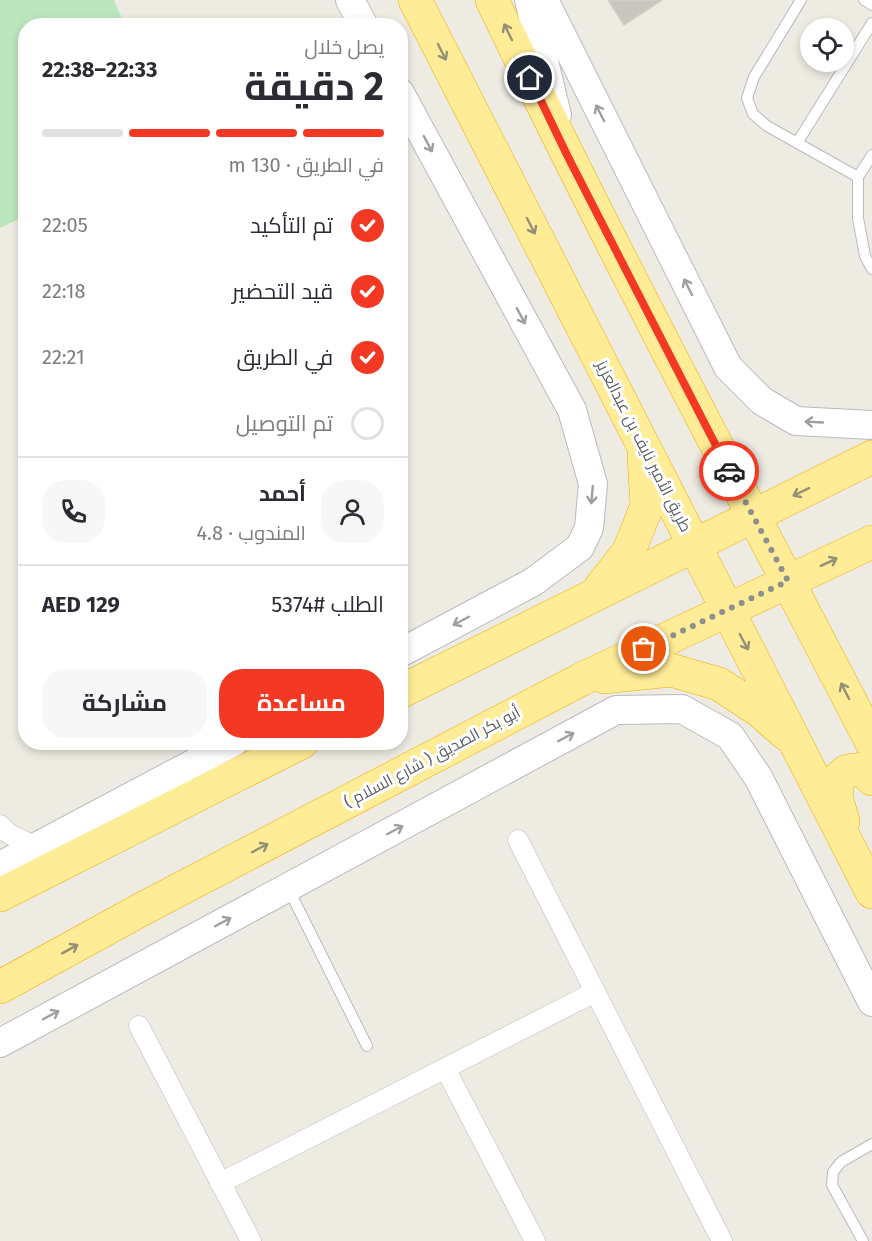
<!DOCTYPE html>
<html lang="ar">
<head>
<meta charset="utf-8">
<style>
  body { margin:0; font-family:"Fira Sans",Cairo,sans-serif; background:#f7f7f7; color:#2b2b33; direction:rtl; height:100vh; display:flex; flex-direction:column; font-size:22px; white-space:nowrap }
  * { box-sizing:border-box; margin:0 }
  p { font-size:20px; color:#7c7c81 }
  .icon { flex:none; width:33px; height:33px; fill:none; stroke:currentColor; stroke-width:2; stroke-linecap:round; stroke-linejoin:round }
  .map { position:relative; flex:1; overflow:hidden; direction:ltr }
  .details { position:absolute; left:18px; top:18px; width:390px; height:732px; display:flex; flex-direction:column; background:#fff; border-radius:24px; box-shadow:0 3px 9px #0003; direction:rtl }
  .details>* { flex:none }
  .buttons { position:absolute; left:800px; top:18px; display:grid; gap:12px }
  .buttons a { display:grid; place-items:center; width:54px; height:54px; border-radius:50%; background:#fff; box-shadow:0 3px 9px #0003; font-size:30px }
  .pin { position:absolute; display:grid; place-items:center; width:51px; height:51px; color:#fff; margin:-26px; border:3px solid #fff; border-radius:50%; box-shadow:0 2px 6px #0007 }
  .courier { position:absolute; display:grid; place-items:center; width:60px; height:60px; margin:-30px; border:4px solid #f33923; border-radius:50%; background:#fff; color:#222; box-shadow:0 2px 8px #0007 }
  .head em { font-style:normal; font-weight:700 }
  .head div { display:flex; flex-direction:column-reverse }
  .head { display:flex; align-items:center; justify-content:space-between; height:102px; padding:0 24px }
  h1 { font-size:39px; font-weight:700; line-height:45px }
  .bar { display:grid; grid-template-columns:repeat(4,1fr); gap:9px 6px; align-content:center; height:72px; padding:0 24px }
  .bar i { height:8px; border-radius:4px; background:#e1e1e2 }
  .bar .selected { background:#f33923 }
  .bar p { grid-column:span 4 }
  .line { display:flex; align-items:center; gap:15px; padding:0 24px; border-top:2px solid #e1e1e2 }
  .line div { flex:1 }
  .round { display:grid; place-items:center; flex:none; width:63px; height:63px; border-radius:24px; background:#f7f7f7 }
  ol { padding:0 24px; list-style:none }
  li { display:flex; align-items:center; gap:18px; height:66px }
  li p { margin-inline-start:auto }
  li .icon { padding:6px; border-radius:50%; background:#f33923; color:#fff; stroke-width:4 }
  li:last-child { color:#7c7c81 }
  li i { width:33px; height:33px; border:3px solid #e1e1e2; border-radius:50% }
  .button { display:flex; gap:12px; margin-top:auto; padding:12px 24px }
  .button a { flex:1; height:69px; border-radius:24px; background:#f33923; color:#fff; font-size:24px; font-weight:700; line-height:69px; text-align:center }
  .button a+a { background:#f7f7f7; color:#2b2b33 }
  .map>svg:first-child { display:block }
  .green { fill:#bce7be }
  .building { fill:#c9c6bf; stroke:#d3cec0; stroke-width:1.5 }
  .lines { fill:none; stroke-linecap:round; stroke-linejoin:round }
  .service-casing { stroke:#b7babf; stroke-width:12 }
  .minor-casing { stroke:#b7babf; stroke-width:21 }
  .secondary-casing { stroke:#b7bbc1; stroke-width:30 }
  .trunk-casing { stroke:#f0ac00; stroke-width:34 }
  .service { stroke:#fff; stroke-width:10 }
  .minor { stroke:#fff; stroke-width:20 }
  .secondary { stroke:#fff; stroke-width:28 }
  .trunk { stroke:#ffec97; stroke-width:33 }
  .oneway { stroke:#949076 }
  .oneway2 { stroke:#9c9ea2 }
  .done { stroke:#8e9090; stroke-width:6; stroke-dasharray:0 10.8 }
  .route { stroke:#f33923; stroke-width:8 }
  .labels { text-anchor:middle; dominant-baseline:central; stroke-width:6; stroke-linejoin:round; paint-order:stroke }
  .street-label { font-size:16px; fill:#5a5e64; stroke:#fff }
</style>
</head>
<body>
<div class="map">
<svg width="872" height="1241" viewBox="0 0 872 1241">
  <rect width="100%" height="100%" fill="#eeece2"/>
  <!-- green -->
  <path class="green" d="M0,0H114L125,25L26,26L25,216L0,228Z"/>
  <!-- building -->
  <path class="building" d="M608,0H662L624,25Z"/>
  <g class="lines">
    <!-- service casing -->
    <g class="service-casing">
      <path id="service" d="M801,0L754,77L747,98L753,114L767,126L858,177
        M864,0L872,5
        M797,143L872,23
        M872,155L858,177V218L865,256L872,269
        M288,888L367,1046
        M863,1241L832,1185L833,1172L841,1162L872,1144"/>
    </g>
    <!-- minor casing -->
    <g class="minor-casing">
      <path id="minor" d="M0,825L9,834L36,847
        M518,840L722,1241
        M139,1026L251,1241
        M445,1068L535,1241
        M220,1183L595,992"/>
    </g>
    <!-- secondary casing -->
    <g class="secondary-casing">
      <path id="secondary" d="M350,0L364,26
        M529,0L557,115
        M544,0L728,367L762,401L796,421L872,425
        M400,93L572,410L593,484L589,528L580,547L533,582L400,653
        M0,866L234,742
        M0,1043L616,710L682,709L730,736L758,777L872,1002"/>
    </g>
    <!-- trunk casing -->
    <g class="trunk-casing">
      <path id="trunk" d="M415,0L872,892
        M492,0C612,251 744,496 872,743
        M601,587L629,551L647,506L644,457
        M604,677L671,670L719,684L760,711L786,734
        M400,692L872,457
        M843,821L836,797L838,779L847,771L862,769L872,779
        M0,895L302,742
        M0,987L144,908L582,679L872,542"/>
    </g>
    <!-- service -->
    <use href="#service" class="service"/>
    <!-- minor -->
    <use href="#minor" class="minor"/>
    <!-- secondary -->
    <use href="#secondary" class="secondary"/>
    <!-- trunk -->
    <use href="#trunk" class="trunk"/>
  </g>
  <!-- one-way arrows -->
  <defs><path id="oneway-shaft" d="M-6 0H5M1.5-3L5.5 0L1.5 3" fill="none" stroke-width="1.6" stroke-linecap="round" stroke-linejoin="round" transform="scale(1.5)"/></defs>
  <g class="oneway">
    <use href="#oneway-shaft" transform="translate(508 32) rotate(-116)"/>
    <use href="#oneway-shaft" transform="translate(442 52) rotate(63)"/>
    <use href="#oneway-shaft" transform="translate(531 226) rotate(63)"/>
    <use href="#oneway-shaft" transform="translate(801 492) rotate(154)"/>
    <use href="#oneway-shaft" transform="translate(829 562) rotate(-25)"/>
    <use href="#oneway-shaft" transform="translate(744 642) rotate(62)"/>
    <use href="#oneway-shaft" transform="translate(845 691) rotate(-117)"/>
    <use href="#oneway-shaft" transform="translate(260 848) rotate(-28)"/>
    <use href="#oneway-shaft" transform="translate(70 949) rotate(-29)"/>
  </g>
  <g class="oneway2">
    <use href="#oneway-shaft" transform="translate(600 113) rotate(-117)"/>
    <use href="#oneway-shaft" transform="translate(428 144) rotate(62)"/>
    <use href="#oneway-shaft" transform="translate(688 287) rotate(-117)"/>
    <use href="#oneway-shaft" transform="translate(521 316) rotate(62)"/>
    <use href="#oneway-shaft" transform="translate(814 422) rotate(-177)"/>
    <use href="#oneway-shaft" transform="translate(592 495) rotate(95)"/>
    <use href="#oneway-shaft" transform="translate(461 621) rotate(152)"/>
    <use href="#oneway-shaft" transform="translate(566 737) rotate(-28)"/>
    <use href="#oneway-shaft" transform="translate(395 830) rotate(-28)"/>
    <use href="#oneway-shaft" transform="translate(223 922) rotate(-28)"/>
    <use href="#oneway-shaft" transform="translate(51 1015) rotate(-28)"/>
  </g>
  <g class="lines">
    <!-- done -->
    <path class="done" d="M644,649L788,581L729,471"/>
    <!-- route -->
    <path class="route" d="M530,78L567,155L729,471"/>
  </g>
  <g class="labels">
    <!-- street labels -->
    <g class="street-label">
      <text transform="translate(644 446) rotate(63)">طريق الأمير نايف بن عبدالعزيز</text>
      <text transform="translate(432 757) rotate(-28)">( شارع السلام ) أبو بكر الصديق</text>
    </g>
  </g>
</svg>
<div class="buttons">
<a><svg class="icon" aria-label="locate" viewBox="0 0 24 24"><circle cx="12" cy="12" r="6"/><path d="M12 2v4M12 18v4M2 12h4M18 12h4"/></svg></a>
</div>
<div class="pin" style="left:644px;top:649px;background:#ea580c"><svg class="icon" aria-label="bag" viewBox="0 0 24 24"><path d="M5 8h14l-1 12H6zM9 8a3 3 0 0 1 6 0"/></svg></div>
<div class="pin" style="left:530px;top:78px;background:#1f2937"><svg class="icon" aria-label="home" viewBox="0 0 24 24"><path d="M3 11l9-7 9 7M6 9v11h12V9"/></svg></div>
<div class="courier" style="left:729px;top:471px"><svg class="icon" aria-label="car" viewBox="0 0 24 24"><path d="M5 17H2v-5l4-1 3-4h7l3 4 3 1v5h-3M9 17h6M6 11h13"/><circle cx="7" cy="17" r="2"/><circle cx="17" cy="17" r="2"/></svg></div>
<section class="details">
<div class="head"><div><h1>2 دقيقة</h1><p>يصل خلال</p></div><em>22:33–22:38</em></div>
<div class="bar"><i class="selected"></i><i class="selected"></i><i class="selected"></i><i></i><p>في الطريق · 130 m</p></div>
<ol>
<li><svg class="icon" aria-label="check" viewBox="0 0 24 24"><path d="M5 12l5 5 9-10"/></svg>تم التأكيد<p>22:05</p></li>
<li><svg class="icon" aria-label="check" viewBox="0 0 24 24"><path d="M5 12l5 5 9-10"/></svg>قيد التحضير<p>22:18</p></li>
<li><svg class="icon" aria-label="check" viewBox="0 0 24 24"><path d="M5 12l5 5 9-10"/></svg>في الطريق<p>22:21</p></li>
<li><i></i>تم التوصيل</li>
</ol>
<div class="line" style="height:108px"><a class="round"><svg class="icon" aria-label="person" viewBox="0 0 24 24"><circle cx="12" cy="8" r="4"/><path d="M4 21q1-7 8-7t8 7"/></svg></a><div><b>أحمد</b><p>المندوب · 4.8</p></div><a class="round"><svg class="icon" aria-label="phone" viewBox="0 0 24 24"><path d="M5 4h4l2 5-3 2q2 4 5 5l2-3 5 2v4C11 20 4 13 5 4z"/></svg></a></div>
<div class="line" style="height:78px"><div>الطلب #5374</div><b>AED 129</b></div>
<div class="button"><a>مساعدة</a><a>مشاركة</a></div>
</section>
</div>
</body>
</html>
